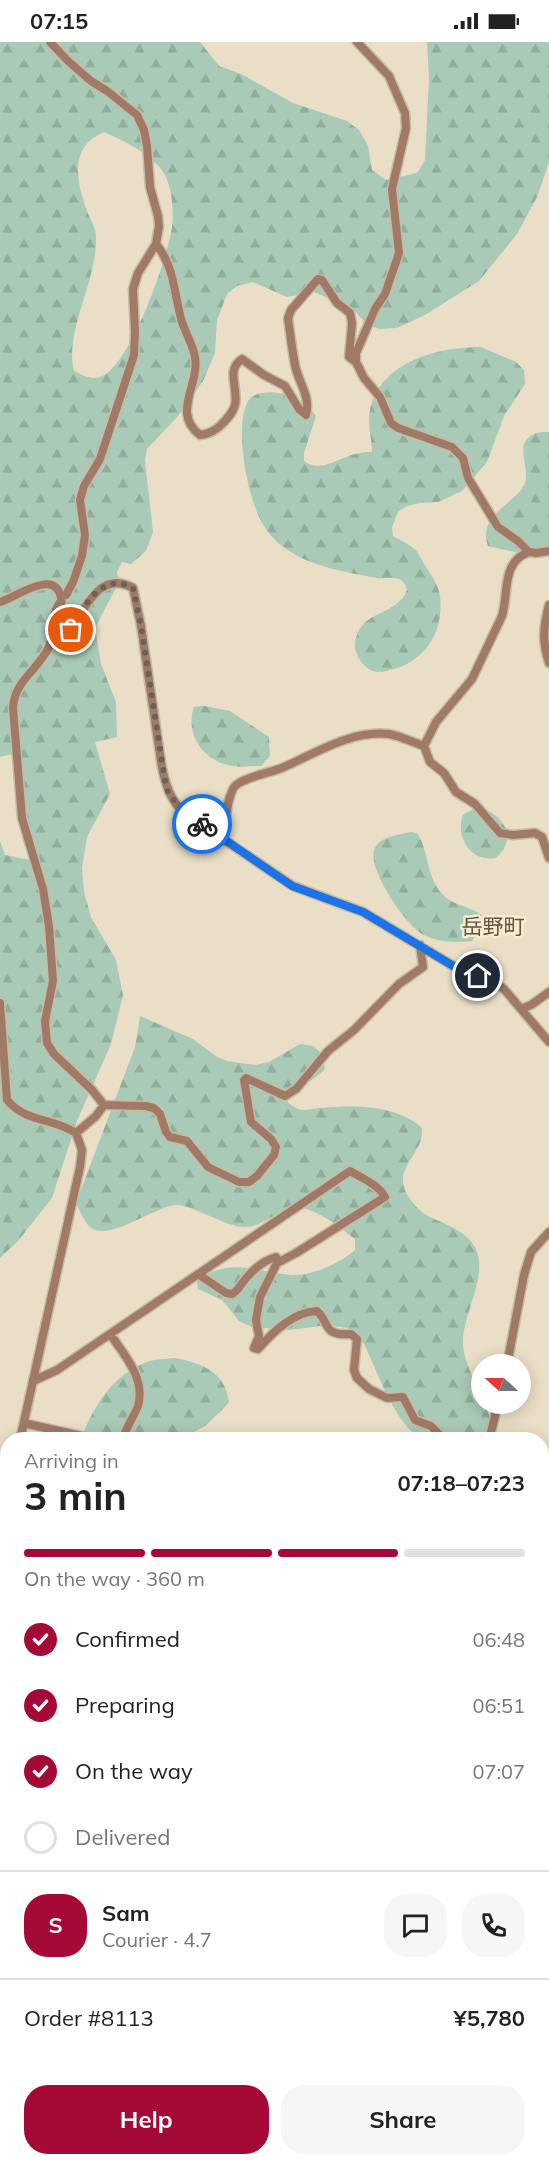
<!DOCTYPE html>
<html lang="en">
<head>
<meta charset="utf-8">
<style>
  body { margin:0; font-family:Mulish,"Noto Sans JP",sans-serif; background:#f6f6f6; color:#222; height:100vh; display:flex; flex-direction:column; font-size:22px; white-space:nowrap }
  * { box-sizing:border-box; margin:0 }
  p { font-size:20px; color:#767676 }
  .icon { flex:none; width:33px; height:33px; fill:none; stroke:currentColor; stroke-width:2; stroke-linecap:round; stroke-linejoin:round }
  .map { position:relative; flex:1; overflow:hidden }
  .details { position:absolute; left:0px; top:1390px; width:549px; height:734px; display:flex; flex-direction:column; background:#fff; border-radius:24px 24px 0 0; box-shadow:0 3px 15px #0003 }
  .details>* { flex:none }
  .needle { width:39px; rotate:291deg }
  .buttons { position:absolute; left:471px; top:1312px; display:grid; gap:12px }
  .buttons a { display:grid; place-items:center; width:60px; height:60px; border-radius:50%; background:#fff; box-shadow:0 3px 15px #0003; font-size:30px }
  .pin { position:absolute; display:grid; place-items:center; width:51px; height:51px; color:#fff; margin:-26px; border:3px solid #fff; border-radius:50%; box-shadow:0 2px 6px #0007 }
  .courier { position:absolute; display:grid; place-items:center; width:60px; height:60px; margin:-30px; border:4px solid #1a73e8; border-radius:50%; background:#fff; color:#222; box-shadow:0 2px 8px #0007 }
  .overview em { font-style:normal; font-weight:700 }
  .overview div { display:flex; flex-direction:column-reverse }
  .overview { display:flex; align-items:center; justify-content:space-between; height:102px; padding:0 24px }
  h1 { font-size:39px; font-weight:700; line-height:45px }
  .bar { display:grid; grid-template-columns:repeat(4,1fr); gap:9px 6px; align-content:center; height:72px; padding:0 24px }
  .bar i { height:8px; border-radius:4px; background:#e0e0e0 }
  .bar .on { background:#a50936 }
  .bar p { grid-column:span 4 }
  .line { display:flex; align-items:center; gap:15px; padding:0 24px; border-top:2px solid #e0e0e0 }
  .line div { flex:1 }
  .round { display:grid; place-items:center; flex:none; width:63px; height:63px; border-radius:24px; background:#f6f6f6 }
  ol { padding:0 24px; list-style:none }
  li { display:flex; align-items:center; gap:18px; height:66px }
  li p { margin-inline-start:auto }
  li .icon { padding:6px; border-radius:50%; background:#a50936; color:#fff; stroke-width:4 }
  li:last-child { color:#767676 }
  li i { width:33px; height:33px; border:3px solid #e0e0e0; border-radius:50% }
  .primary-button { display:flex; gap:12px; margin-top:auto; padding:12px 24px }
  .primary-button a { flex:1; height:69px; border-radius:24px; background:#a50936; color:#fff; font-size:24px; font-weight:700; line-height:69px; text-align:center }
  .primary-button a+a { background:#f6f6f6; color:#222 }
  .status { display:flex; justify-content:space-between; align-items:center; height:42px; padding:0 30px; background:#fff; direction:ltr }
  .status svg { height:16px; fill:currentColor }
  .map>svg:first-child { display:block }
  .forest { fill:url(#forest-firs); fill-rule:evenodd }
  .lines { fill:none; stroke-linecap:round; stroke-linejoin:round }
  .minor-casing { stroke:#c6bca6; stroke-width:11 }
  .minor { stroke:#a17a67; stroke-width:8 }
  .done { stroke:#696254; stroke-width:6; stroke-dasharray:0 10.8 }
  .route { stroke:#1a73e8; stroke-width:8 }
  .labels { text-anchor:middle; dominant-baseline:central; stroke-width:5; stroke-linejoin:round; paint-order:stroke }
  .quarter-label { font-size:21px; fill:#5f543f; stroke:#f8ebd2 }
</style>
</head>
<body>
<div class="status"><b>07:15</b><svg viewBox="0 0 49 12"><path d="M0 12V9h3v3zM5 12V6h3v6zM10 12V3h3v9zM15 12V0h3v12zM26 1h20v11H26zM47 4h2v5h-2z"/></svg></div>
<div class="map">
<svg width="549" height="2123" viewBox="0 0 549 2123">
  <defs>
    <pattern id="forest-firs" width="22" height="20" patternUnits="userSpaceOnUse" patternTransform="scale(1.5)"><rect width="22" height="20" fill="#a9cab6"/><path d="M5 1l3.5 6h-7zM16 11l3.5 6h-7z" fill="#91ad9c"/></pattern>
  </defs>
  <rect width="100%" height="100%" fill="#eadec6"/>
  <!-- forest -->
  <path class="forest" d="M0,0H200L219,24L241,32L293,61L347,79L359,88L368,104L372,128L386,138L417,131L425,118L429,36L427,0H549V120L537,155L517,192L479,239L425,273L397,286L379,287L366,282L354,268L314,250L287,255L253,240L237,244L227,252L217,278L215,311L203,339L178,374L147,407L145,419L153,490L146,509L131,522L122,520L117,530L119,540L95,586L101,622L116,660L117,695L95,700L110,752L87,795L82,826L84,850L91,875L116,918L123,953L111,1002L77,1079L52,1156L18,1199L0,1216V799L5,813L30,818L16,711L0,715ZM104,90C123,98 157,115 166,135C172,149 174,170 172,185C168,215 130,326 100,335C91,338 82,333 74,329C64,289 98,238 96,194C96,186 90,177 87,169C76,138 69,105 104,90Z
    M481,305L516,320L524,328L525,342L504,374L487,420L462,449L438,460L420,461L407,464L398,470L392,485L393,494C400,498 407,501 413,506C419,510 422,519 426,525C431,533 439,544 440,554C444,586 428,616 397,626C383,630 374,634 363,622C358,616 354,608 355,601C359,567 397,575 407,548C406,544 404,539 399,537C393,535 384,537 377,536C335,528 285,521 262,481C248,455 234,389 247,361C252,350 268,349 279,351C295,354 307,361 316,374L304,411V419C319,430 334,419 349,414C356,411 364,410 372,410C372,396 367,382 370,368C380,320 437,305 481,305Z
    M549,390V510L528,513L488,504C477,473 515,462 524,443C531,428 517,409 527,397C533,390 541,390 549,390Z
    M204,664L230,669L269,695L270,714L261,724C251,724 238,726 228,723C201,717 185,690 194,665Z
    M473,767C492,767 501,775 509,792L504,807L496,816C471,821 455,795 463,773Z
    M411,790L417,791C430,811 425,832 442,852C453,864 471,864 483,874V881L472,899C454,901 437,900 422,892C406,883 365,825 375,806C381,794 399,793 411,790Z
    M140,974L193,997L217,1015L227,1019L255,1023L269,1020L300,1002L313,1004L319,1009L325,1027C314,1039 295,1046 287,1059C291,1064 296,1067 303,1068C309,1068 316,1066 322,1066C354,1063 397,1063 422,1086C424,1116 388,1125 410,1157C416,1165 421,1170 430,1175C447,1183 470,1190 477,1210C487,1237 461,1275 463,1304C464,1318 476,1342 481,1356L482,1362H484L491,1377L488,1398C469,1398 447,1401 427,1398C399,1394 376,1326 364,1302L357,1294L347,1286L327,1283L290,1288L252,1285L239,1279L222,1258L198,1247L197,1239C230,1214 256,1230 291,1233C312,1234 339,1222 355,1208V1197C339,1185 307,1158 286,1167C273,1173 260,1185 245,1185C225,1185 190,1161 175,1163C153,1166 112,1197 93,1187C85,1183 80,1169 76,1161L135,1005Z
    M175,1316C201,1321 225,1329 229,1360L223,1367L205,1384L179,1398H81C92,1366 113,1332 147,1320C155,1317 166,1317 175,1316Z
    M0,1531L8,1545V1758L0,1770Z
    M542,1875L549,1876V2123H210L214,2116H542Z
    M0,2012L7,2018L8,2116L114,2117L119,2123H0Z"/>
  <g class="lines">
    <!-- minor casing -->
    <g class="minor-casing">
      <path id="minor" d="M50,0L68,19L91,39L107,49L137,73L144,88L147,104L150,145L158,174L159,184L156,202L138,231L133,247L135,290L134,313L100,417L84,444L80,458L85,493L82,514L73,540L66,553L61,554
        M156,202C175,225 174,253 182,280C186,292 193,303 195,315C200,342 171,371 200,393C209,392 215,389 221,383C227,377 233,371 235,363C239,347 225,328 242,317L264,333L285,344L299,367L306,373C311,354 298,340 295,323C292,307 290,291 288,276L291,268L318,237L322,238L337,261L350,271L352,281L349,315L356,320L364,336L380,355L391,381L398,386L452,405L463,416L468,436L498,485L518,499L529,510L536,511L549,509
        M356,320V311L375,267L385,252L399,211L392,147L406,86L405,71L389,34L357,0
        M529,510C501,520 509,551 502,574L472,637L436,680L424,704L430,720L444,731L456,750L475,762L500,791L513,793L535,791L542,795L549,816
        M61,559C50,572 55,590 49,605C38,628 14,639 13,666L22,776L43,847L49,884L53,939L45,979L47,1001L54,1012L92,1048L104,1063L145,1064L154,1066L160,1072L166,1090L170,1095L187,1099L208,1125L239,1140H249L257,1134L274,1113L276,1105L271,1097L251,1080L244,1038L246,1036L285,1054L296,1047L328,1009L354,988L399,942L423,925L420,903
        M0,560C15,556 55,525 61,556C63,569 61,582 65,594
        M549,563C543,586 542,599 549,621
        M65,594C83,576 96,525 133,546L141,584L162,726C166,744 170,757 184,771L293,844L363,870L460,928L495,941L504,947L549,1000
        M223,796C225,783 227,751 236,743C247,734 271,731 284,725C316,711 351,688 389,692C400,694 412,700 424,704
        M0,961L7,1058C25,1080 53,1076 76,1091L82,1108L80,1125L20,1398
        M521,967L531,963L549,950
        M76,1091L96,1074L104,1063
        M198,1232L226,1251L232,1252C239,1248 242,1240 248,1234C255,1226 266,1218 276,1215L277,1221
        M110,1292C124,1312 146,1337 138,1364C134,1375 125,1386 123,1398
        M507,1323L524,1233L531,1210L549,1190
        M33,1339L57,1328L350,1129C362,1136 379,1143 385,1155L296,1211L277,1221L260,1255L256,1278L259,1294L254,1306L258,1307C273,1290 293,1270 317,1269C331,1282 322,1294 351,1292L357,1297L354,1328L357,1336L369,1347L387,1356L403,1355L415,1378L431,1384L445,1398
        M24,1381L99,1398
        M489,1398L498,1362
        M542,1481L549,1493
        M542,1633L549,1630
        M542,1699L549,1700
        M0,1768L8,1775
        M0,2016L8,2020"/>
    </g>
    <!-- minor -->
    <use href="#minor" class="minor"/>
  </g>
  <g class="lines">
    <!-- done -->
    <path class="done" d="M71,588C82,566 103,528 133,546L141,584L166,746C175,763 186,772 202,782"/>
    <!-- route -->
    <path class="route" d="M202,782L292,844L363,870L460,928L478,934"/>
  </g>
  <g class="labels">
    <!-- quarter labels -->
    <g class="quarter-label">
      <text x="493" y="884">岳野町</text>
    </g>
  </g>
</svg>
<div class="buttons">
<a><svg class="needle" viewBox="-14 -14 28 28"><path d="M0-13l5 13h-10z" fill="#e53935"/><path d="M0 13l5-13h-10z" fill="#767676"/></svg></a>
</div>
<div class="pin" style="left:71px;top:588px;background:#ea580c"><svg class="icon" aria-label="bag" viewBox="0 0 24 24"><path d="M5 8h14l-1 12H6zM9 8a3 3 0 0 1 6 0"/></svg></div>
<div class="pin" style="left:478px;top:934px;background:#1f2937"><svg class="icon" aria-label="home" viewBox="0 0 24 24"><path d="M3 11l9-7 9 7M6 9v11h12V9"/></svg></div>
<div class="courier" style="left:202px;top:782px"><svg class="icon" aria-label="bike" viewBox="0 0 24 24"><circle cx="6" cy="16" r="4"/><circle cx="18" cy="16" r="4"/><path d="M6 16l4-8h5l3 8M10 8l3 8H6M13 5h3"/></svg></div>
<section class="details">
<div class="overview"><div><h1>3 min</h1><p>Arriving in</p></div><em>07:18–07:23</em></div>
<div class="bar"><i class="on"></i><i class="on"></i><i class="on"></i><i></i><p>On the way · 360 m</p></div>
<ol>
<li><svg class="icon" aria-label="check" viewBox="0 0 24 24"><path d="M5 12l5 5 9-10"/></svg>Confirmed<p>06:48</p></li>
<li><svg class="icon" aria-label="check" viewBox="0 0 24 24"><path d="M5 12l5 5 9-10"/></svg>Preparing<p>06:51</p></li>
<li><svg class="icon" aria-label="check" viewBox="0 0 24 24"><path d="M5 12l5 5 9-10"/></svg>On the way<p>07:07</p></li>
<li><i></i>Delivered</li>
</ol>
<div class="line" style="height:108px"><b class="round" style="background:#a50936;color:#fff">S</b><div><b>Sam</b><p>Courier · 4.7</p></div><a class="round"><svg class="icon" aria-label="chat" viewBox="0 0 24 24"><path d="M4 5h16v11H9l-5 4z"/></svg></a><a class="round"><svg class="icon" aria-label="phone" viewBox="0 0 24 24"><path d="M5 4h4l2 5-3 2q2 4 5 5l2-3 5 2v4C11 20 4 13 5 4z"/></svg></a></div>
<div class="line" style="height:78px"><div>Order #8113</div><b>¥5,780</b></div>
<div class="primary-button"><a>Help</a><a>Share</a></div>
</section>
</div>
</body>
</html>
